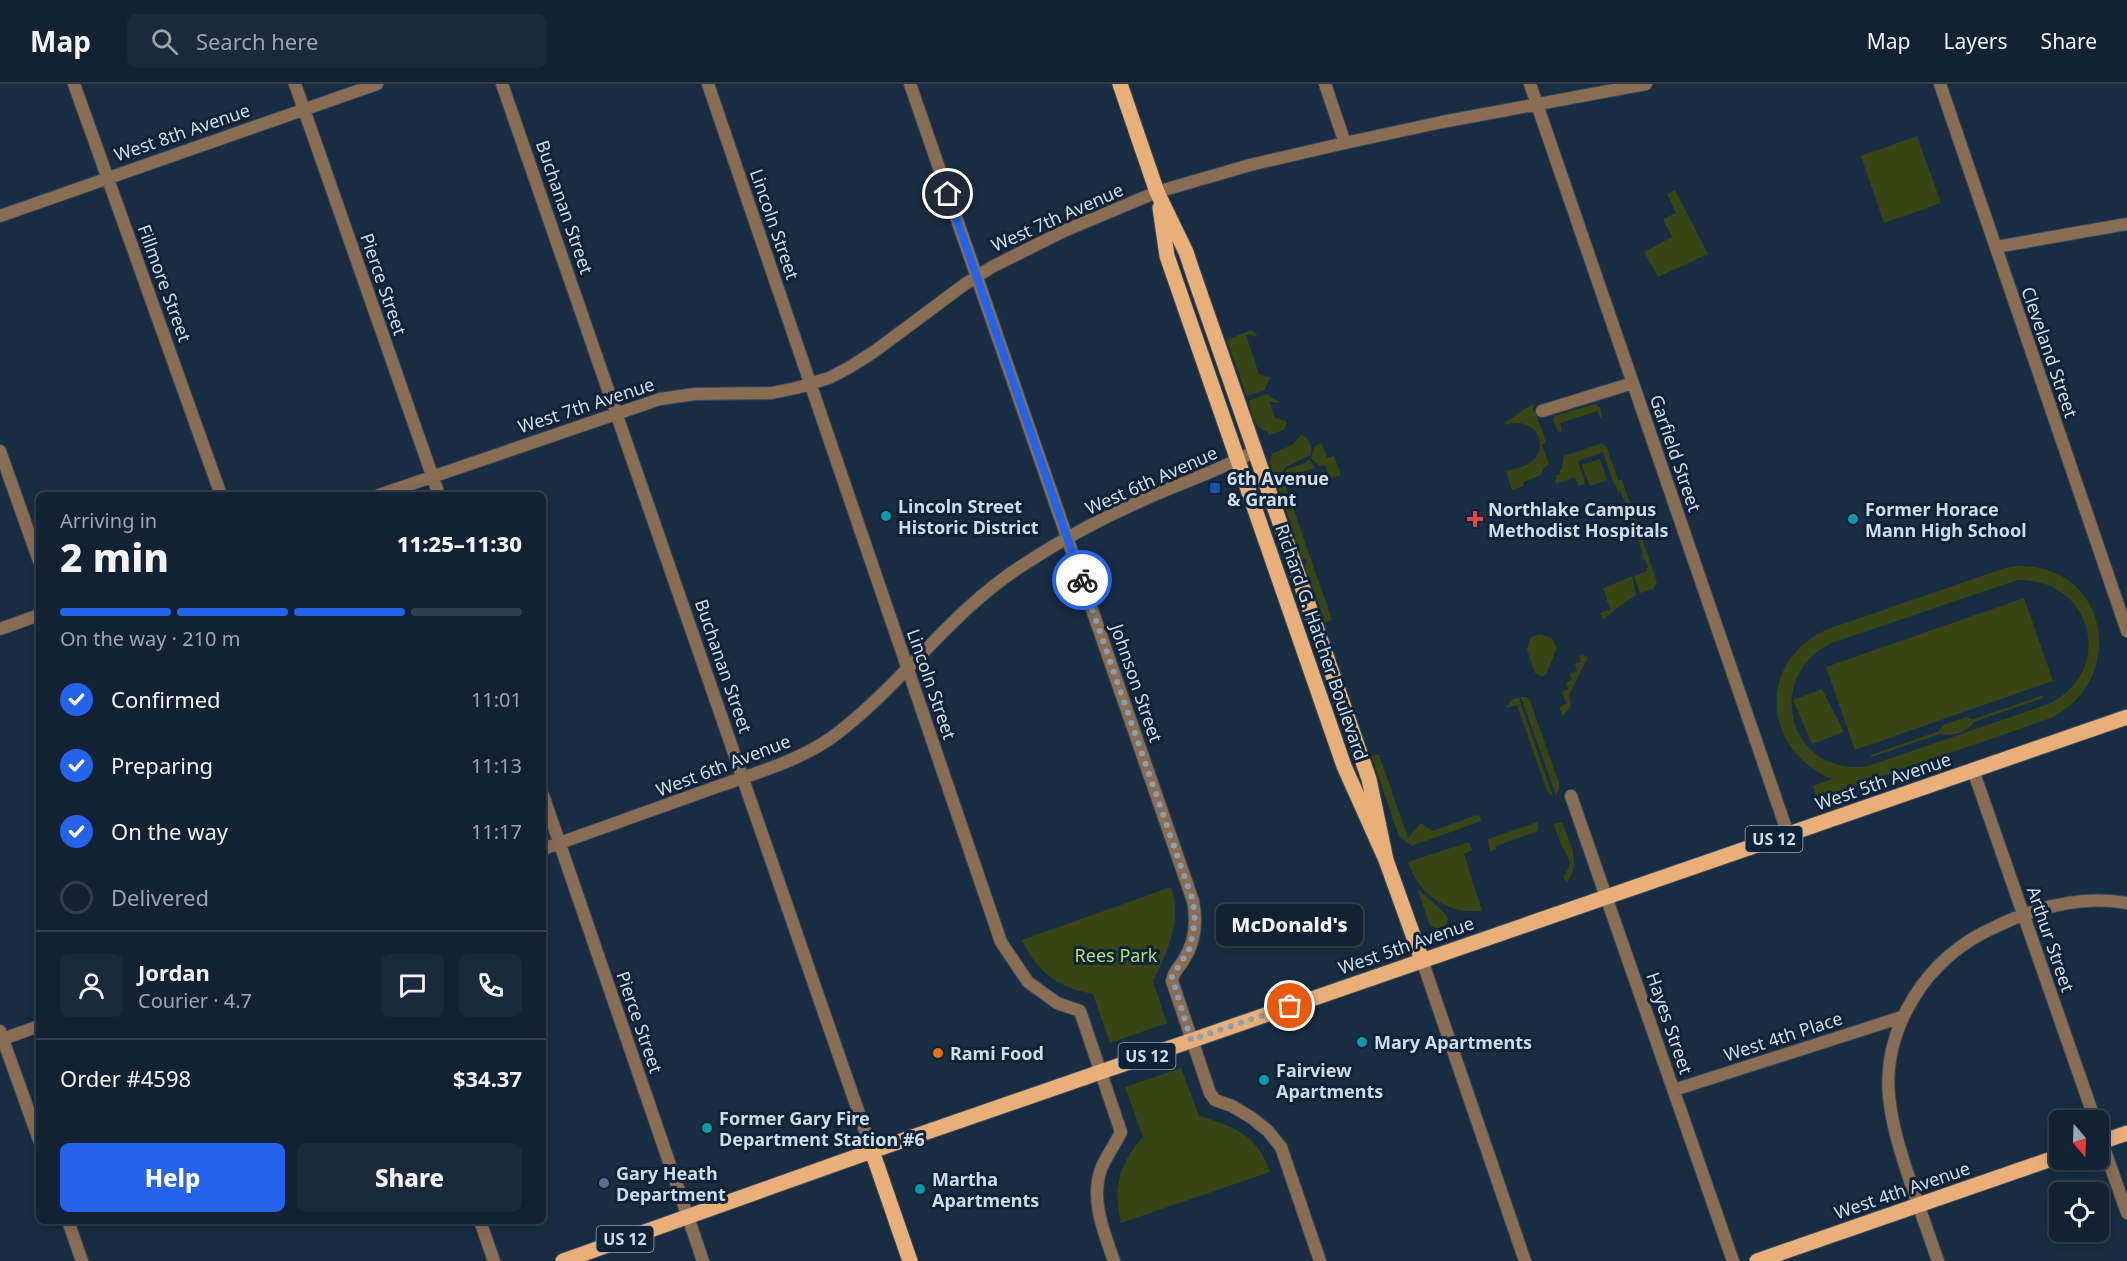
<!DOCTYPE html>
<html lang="en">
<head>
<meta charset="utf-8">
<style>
  body { margin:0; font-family:"Noto Sans",sans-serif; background:#1b2a3a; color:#f1f3f6; height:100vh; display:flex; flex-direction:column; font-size:22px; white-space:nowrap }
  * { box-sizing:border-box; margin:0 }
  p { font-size:20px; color:#9ca4ac }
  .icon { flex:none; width:33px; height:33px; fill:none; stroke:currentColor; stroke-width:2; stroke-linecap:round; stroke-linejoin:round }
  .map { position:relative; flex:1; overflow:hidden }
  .panel { position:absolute; left:36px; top:408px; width:510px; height:732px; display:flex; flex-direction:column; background:#122232; border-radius:9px; box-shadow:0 3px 15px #0003,0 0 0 2px #313f4d }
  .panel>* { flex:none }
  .needle { width:39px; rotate:161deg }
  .fabs { position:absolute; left:2049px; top:1026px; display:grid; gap:12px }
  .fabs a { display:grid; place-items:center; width:60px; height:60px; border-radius:9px; background:#122232; box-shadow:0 3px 15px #0003,0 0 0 2px #313f4d; font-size:30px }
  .pin { position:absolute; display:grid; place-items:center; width:51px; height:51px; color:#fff; margin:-26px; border:3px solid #fff; border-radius:50%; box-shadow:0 2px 6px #0007 }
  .courier { position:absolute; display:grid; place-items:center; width:60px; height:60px; margin:-30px; border:4px solid #2563eb; border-radius:50%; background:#fff; color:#222; box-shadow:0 2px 8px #0007 }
  .bubble { position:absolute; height:42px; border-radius:9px; background:#122232; box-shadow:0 3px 15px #0003,0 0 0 2px #313f4d; font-size:20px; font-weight:800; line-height:42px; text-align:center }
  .headline em { font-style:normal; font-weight:800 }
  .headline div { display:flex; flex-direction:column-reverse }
  .headline { display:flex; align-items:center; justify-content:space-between; height:102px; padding:0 24px }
  h1 { font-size:39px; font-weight:800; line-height:45px }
  .bar { display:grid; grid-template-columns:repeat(4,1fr); gap:9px 6px; align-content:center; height:72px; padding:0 24px }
  .bar i { height:8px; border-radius:4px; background:#313f4d }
  .bar .on { background:#2563eb }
  .bar p { grid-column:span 4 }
  .line { display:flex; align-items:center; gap:15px; padding:0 24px; border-top:2px solid #313f4d }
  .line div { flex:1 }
  .round { display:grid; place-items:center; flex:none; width:63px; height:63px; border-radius:9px; background:#1b2a3a }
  ol { padding:0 24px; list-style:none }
  li { display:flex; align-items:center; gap:18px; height:66px }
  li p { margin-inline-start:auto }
  li .icon { padding:6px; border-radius:50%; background:#2563eb; color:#fff; stroke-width:4 }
  li:last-child { color:#9ca4ac }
  li i { width:33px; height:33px; border:3px solid #313f4d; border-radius:50% }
  .action { display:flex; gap:12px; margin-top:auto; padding:12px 24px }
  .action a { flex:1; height:69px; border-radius:9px; background:#2563eb; color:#fff; font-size:24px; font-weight:800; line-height:69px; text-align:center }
  .action a+a { background:#1b2a3a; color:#f1f3f6 }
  header { display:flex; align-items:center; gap:36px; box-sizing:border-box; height:84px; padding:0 30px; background:#122232; border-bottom:2px solid #313f4d }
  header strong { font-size:28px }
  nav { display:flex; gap:33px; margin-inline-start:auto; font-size:21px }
  .search { width:420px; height:54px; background:#1b2a3a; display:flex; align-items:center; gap:15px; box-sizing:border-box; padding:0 21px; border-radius:9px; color:#9ca4ac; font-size:22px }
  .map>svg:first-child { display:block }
  .green { fill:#374515; fill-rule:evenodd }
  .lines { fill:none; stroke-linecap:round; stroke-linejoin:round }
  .minor-casing { stroke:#35495d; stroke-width:14 }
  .major-casing { stroke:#35495d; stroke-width:17 }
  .minor { stroke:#8a6e54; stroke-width:12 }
  .major { stroke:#e9af79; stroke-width:15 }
  .done { stroke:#8e9eae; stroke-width:6; stroke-dasharray:0 10.8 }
  .route { stroke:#2563eb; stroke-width:8 }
  .transit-dot { fill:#1a4fb4; stroke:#0e2337; stroke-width:2 }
  .culture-dot { fill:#0f9aa8; stroke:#0e2337; stroke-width:2 }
  .health-dot { fill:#e0444e; stroke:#0e2337; stroke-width:2 }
  .food-dot { fill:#e8710a; stroke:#0e2337; stroke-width:2 }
  .service-dot { fill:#5c6f8a; stroke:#0e2337; stroke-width:2 }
  .labels { text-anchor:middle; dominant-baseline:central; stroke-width:6; stroke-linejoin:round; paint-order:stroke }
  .shield { fill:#0e2337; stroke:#94a4b3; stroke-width:1.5 }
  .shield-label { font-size:16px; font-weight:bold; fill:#cedbe8 }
  .street-label { font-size:18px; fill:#cedbe8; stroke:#0e2337 }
  .poi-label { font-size:18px; font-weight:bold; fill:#cedbe8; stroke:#0e2337; text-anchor:start }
  .park-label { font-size:18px; fill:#badd6d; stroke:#0e2337 }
</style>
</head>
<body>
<header>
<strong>Map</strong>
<div class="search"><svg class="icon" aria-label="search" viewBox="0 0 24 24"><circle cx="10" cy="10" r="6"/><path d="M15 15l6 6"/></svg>Search here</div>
<nav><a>Map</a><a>Layers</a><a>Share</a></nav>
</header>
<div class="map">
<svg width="2127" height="1177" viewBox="0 0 2127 1177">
  <rect width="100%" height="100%" fill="#182d42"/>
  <!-- green -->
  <path class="green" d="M1917,52L1941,119L1884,139L1861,72Z
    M1675,106L1708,170L1658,193L1644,168L1672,153L1663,135L1676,129L1667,110Z
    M1251,246L1257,250L1256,252L1246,251L1259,290L1272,294L1269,295L1265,306L1247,312L1227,256Z
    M1267,310L1277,317L1279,316V319L1269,317L1275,334L1286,337L1287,339L1284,346L1268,351V348C1253,343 1253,333 1249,319L1250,316Z
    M1534,320L1533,327L1536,329L1546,358L1542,361L1549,380L1543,385L1541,391L1523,398L1524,402L1512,406L1506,387C1514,385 1526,383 1532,377C1551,362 1535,331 1506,341L1504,338C1517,333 1523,324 1534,320Z
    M1595,320L1600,323L1603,336L1601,335L1598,327L1560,339L1562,347L1558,348L1553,336L1555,332Z
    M1301,351C1309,352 1313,364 1310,371L1286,383L1278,393H1274L1270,380L1272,370L1292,361Z
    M1322,359L1327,374L1334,372L1341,391L1319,399L1318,396L1329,392L1325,381L1320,382L1311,374L1315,362Z
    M1602,359L1607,364L1618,396H1622L1657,498L1653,505L1640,509L1634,492L1647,487L1646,484L1648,483L1645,476H1643L1642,471L1643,470L1625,422L1626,421L1620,407L1618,408L1615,400L1614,401L1603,368L1578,377L1585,400L1578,402L1575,393L1556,400L1555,396L1557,394L1556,391L1560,390L1559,387L1562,385L1564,372Z
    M1309,375L1315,384L1296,390L1297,394L1285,400L1332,536L1325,538L1305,482L1307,476L1302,474L1277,400L1287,385L1305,379Z
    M1600,375L1607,396L1590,402L1582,381Z
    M2017,482C2111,480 2127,597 2051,634L1817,715L1813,702L1832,695C1762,667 1756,576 1828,545L2005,484ZM2018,496C2095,495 2116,590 2046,621L1868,682C1789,694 1761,590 1834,558Z
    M1632,492L1636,511L1617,524L1603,536L1600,529L1611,525L1606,515H1607L1604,506L1602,505Z
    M2024,514L2053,597L1855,666L1826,583Z
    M1539,550L1552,554L1557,564L1546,590L1542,593L1535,589L1527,566L1530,554Z
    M1582,571L1588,573L1569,611L1571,622L1563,632L1559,623L1566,620L1562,608L1568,605L1566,599L1572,596L1570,590L1577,587L1575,580L1581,578L1579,572Z
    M1822,605L1844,648L1812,660L1793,616Z
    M2042,612L2043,614L1974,638C1968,648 1951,653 1940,650L1871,673V671L1939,647L1943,641L1966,633L1973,635Z
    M1521,613H1527L1530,617L1559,699V705L1556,711Z
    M1519,614L1553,713L1547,707L1517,621L1506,624L1511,616Z
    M1371,671H1379L1408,754L1421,739L1432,747L1477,731L1480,732L1481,737L1412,762L1399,752Z
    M1538,738V747L1496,762L1497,765L1490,768L1488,755Z
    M1562,738C1569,757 1582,779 1567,798L1563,793C1575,778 1567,774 1561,760C1558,754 1556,747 1554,740Z
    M1469,758L1472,766L1464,770L1482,827C1447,830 1419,811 1408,778Z
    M1171,803C1182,837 1168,867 1153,897L1167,939L1110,959L1093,910C1057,903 1038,889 1022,856Z
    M1417,804C1425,813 1446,827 1448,835L1446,842L1437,845L1430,841Z
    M1181,984L1199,1032C1233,1042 1258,1051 1270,1088L1121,1139C1112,1105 1120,1078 1143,1053L1125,1003Z"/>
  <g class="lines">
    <!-- minor casing -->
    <g class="minor-casing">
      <path id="minor" d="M74,0L221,411
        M295,0L439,411
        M502,0L872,1067
        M708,0L1001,858L1028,898L1057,919L1080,927L1121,1048C1115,1061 1106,1072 1101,1085C1090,1116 1104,1148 1114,1177
        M910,0L1193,817C1197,837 1195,859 1183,877C1179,884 1173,888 1172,897L1210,1009L1215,1016L1232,1022L1252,1034L1268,1047L1281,1063L1320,1177
        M1325,0L1345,59
        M1530,0L1788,750
        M1940,0L2127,547
        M0,132L377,0
        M1996,163L2127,140
        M1542,327L1633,299
        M0,367L39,477
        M379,411L660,315L695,310L772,309L796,304L829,294L850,283L875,267L965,200L992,183L1064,147L1157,108L1250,81L1345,59L1442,38L1646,0
        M0,545L39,531
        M1973,686L2095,1036
        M543,711L703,1177
        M1571,712L1733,1177
        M543,765C602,744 660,723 719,702C756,689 798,677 831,654C901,603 949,528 1023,481C1061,456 1102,434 1143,416C1180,399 1219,387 1255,367
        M1422,876L1525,1177
        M0,947L39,1056
        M0,956L39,942
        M1674,1006L1902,933
        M2098,1047L2127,1129
        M68,1137L82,1177
        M480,1137L494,1177
        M1938,1177C1929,1151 1920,1126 1911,1100C1888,1030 1873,980 1914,913C1934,881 1961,858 1995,843C2036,823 2081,811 2127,819"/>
    </g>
    <!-- major casing -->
    <g class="major-casing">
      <path id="major" d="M1120,0L1157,108L1186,168L1193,189L1363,678L1369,695L1386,776
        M1160,124L1167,172L1344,682L1386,776L1422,876
        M2098,1059L2127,1049
        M872,1067L910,1177
        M563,1177L872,1067L2127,633
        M1757,1177L2060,1072"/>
    </g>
    <!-- minor -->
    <use href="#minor" class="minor"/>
    <!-- major -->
    <use href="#major" class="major"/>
  </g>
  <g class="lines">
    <!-- done -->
    <path class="done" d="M1082,496L1193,817L1195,837L1190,864L1172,893L1191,956L1290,922"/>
    <!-- route -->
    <path class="route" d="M948,110L1082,496"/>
  </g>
  <!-- markers -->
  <rect class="transit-dot" x="1209" y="398" width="12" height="12" rx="3"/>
  <g class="culture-dot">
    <circle cx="886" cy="432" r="6"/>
    <circle cx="1853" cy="435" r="6"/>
    <circle cx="1362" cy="958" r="6"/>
    <circle cx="1264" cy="996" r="6"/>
    <circle cx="707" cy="1044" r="6"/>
    <circle cx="920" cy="1105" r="6"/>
  </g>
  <path class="health-dot" d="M1472 426h6v6h6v6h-6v6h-6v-6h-6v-6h6z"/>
  <circle class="food-dot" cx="938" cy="969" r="6"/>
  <circle class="service-dot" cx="604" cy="1099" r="6"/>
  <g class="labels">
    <!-- shield labels -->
    <g class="shield">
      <rect x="1745.5" y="742" width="57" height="26" rx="4.5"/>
      <rect x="1118.5" y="959" width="57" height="26" rx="4.5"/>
      <rect x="596.5" y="1142" width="57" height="26" rx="4.5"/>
    </g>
    <g class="shield-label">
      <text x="1774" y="755">US 12</text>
      <text x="1147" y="972">US 12</text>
      <text x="625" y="1155">US 12</text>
    </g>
    <!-- street labels -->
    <g class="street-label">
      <text transform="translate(182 48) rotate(-19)">West 8th Avenue</text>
      <text transform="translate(565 123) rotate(71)">Buchanan Street</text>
      <text transform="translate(1057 133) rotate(-24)">West 7th Avenue</text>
      <text transform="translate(775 140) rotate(71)">Lincoln Street</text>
      <text transform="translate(165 199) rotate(70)">Fillmore Street</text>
      <text transform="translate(384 200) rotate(71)">Pierce Street</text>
      <text transform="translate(2050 268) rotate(71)">Cleveland Street</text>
      <text transform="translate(586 321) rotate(-18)">West 7th Avenue</text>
      <text transform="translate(1676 369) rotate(71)">Garfield Street</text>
      <text transform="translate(1151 396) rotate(-24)">West 6th Avenue</text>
      <text transform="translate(1322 558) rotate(71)">Richard G. Hatcher Boulevard</text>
      <text transform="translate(724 582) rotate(71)">Buchanan Street</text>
      <text transform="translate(1137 599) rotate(71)">Johnson Street</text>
      <text transform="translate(932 600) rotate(71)">Lincoln Street</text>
      <text transform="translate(723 681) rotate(-21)">West 6th Avenue</text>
      <text transform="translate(1883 697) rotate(-19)">West 5th Avenue</text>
      <text transform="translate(2051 855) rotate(71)">Arthur Street</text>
      <text transform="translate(1406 861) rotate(-19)">West 5th Avenue</text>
      <text transform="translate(640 938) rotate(71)">Pierce Street</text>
      <text transform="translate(1670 939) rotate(71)">Hayes Street</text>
      <text transform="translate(1783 952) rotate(-18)">West 4th Place</text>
      <text transform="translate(1902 1106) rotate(-19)">West 4th Avenue</text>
    </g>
    <!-- poi labels -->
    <g class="poi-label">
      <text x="1227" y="394">6th Avenue<tspan x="1227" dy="21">&amp; Grant</tspan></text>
      <text x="898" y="422">Lincoln Street<tspan x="898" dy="21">Historic District</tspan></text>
      <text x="1488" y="425">Northlake Campus<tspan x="1488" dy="21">Methodist Hospitals</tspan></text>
      <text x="1865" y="425">Former Horace<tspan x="1865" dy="21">Mann High School</tspan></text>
      <text x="1374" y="958">Mary Apartments</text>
      <text x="950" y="969">Rami Food</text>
      <text x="1276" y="986">Fairview<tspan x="1276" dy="21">Apartments</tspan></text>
      <text x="719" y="1034">Former Gary Fire<tspan x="719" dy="21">Department Station #6</tspan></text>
      <text x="616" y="1089">Gary Heath<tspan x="616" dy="21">Department</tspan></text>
      <text x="932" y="1095">Martha<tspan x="932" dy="21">Apartments</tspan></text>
    </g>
    <!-- park labels -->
    <g class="park-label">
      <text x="1116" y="871">Rees Park</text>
    </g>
  </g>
</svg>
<div class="fabs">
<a><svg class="needle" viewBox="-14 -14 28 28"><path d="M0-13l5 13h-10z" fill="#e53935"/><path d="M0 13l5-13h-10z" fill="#9ca4ac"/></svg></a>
<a><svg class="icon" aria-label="locate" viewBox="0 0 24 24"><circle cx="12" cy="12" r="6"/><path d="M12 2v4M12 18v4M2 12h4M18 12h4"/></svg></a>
</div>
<div class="pin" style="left:1290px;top:922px;background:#ea580c"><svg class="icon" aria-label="bag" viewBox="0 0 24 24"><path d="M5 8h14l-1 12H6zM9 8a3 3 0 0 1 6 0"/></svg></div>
<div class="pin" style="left:948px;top:110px;background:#1f2937"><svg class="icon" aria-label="home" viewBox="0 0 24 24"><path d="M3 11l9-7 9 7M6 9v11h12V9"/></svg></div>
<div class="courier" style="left:1082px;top:496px"><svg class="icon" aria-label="bike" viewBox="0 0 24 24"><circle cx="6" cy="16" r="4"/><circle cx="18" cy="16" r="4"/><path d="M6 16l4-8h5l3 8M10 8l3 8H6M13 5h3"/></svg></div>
<div class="bubble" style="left:1216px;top:820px;width:147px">McDonald's</div>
<section class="panel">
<div class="headline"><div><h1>2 min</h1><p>Arriving in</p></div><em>11:25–11:30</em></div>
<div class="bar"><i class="on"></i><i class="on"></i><i class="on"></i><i></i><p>On the way · 210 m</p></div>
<ol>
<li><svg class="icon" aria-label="check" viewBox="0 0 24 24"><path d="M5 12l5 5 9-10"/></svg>Confirmed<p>11:01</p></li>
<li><svg class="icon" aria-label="check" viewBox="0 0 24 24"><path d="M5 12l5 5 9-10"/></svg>Preparing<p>11:13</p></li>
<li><svg class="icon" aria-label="check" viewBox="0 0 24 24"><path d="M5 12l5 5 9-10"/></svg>On the way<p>11:17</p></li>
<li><i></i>Delivered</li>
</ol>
<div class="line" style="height:108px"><a class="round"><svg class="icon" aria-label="person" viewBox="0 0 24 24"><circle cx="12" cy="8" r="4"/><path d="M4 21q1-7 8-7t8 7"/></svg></a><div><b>Jordan</b><p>Courier · 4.7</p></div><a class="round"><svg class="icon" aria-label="chat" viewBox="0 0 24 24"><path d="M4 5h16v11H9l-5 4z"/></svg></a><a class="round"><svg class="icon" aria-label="phone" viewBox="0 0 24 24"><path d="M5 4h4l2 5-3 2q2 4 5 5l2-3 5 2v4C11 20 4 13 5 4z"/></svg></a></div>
<div class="line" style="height:78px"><div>Order #4598</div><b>$34.37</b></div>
<div class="action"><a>Help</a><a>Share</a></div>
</section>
</div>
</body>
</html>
